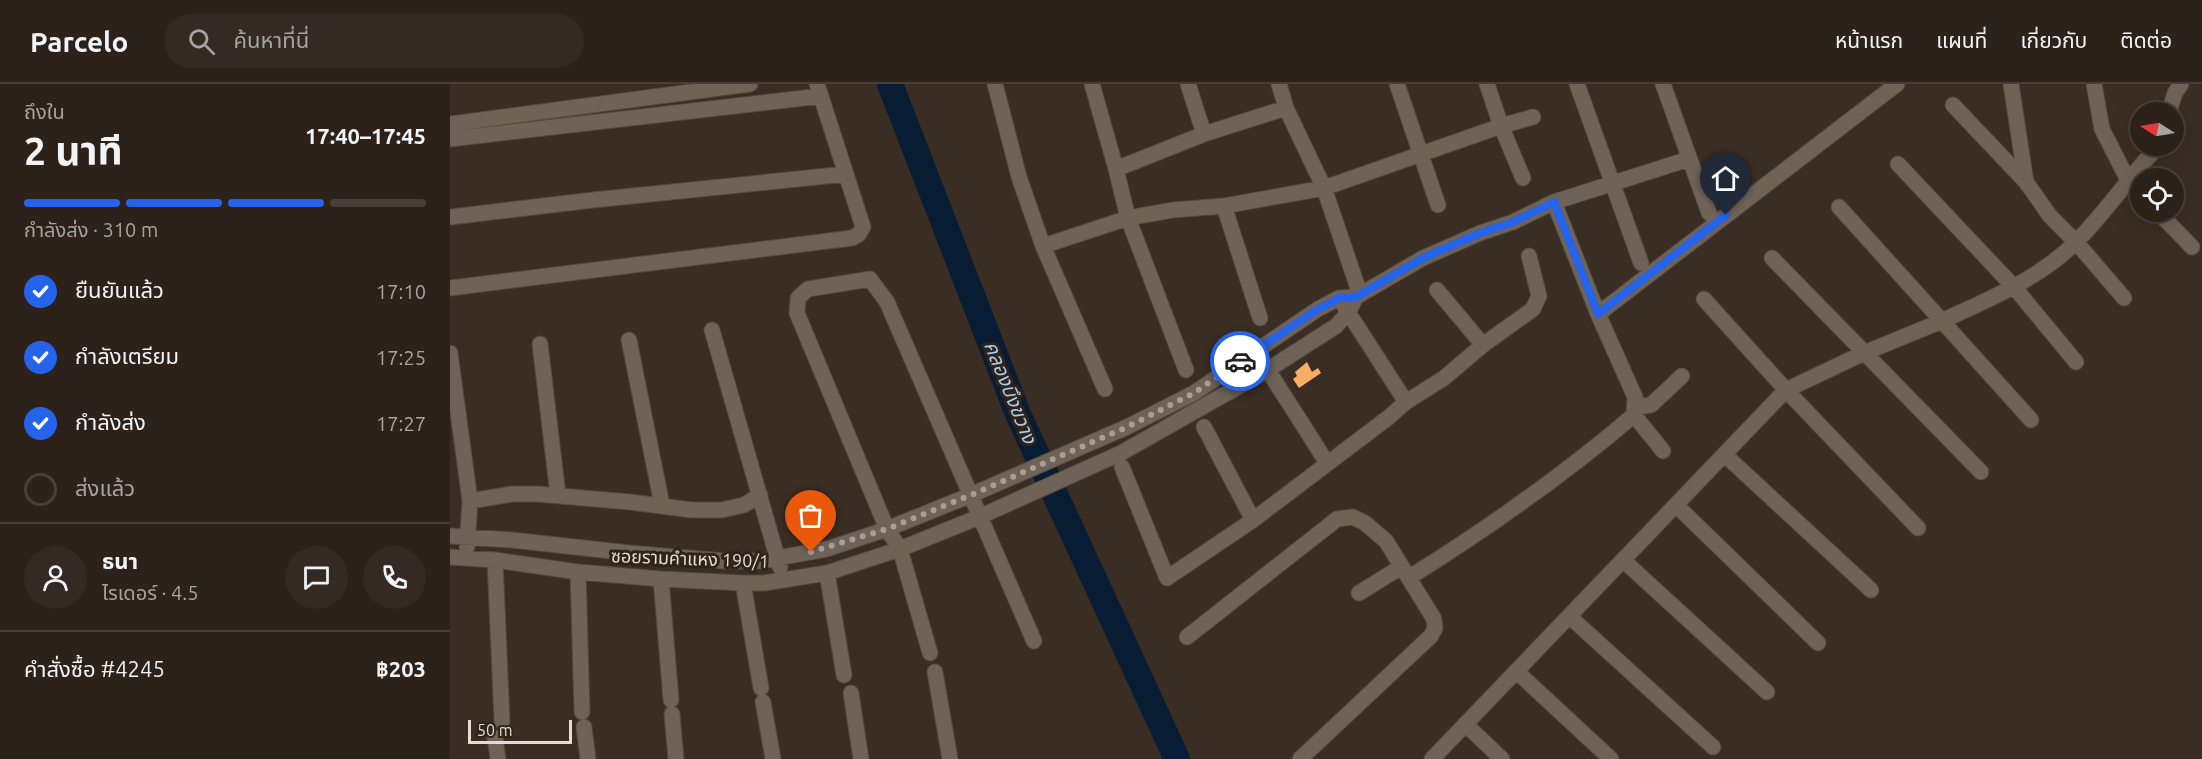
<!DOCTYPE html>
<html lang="th">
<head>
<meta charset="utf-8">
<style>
  body { margin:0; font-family:Ubuntu,"Noto Sans Thai",sans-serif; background:#342a23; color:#f1f3f6; height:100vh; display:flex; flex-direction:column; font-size:22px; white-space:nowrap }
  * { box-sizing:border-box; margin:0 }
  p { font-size:20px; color:#a6a4a2 }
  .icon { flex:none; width:33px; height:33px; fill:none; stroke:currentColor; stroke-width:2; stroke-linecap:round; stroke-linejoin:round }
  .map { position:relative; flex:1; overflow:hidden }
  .panel { display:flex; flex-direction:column; background:#2c221a; width:450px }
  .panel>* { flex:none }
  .needle { width:39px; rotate:281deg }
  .fabs { position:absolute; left:1680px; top:18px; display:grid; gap:12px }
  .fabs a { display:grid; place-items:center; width:54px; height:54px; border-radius:50%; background:#2c221a; box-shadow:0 6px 24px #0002,0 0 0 2px #483f39; font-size:30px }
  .scale { position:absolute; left:18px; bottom:15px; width:104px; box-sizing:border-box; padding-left:6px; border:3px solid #e3dbd5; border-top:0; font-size:16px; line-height:21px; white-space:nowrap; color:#e3dbd5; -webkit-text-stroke:4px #2f241a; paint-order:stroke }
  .pin { position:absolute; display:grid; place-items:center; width:51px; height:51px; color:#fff; margin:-62px -26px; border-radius:50% 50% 50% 0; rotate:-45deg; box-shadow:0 0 6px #0007 }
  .pin .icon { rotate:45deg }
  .courier { position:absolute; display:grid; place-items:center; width:60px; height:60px; margin:-30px; border:4px solid #2563eb; border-radius:50%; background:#fff; color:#222; box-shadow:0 2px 8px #0007 }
  .overview em { font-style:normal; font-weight:700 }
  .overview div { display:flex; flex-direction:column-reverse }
  .overview { display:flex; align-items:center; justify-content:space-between; height:102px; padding:0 24px }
  h1 { font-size:39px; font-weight:700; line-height:45px }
  .bar { display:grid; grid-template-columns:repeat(4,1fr); gap:9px 6px; align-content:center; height:72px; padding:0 24px }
  .bar i { height:8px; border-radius:4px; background:#483f39 }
  .bar .selected { background:#2563eb }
  .bar p { grid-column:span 4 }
  .line { display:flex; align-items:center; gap:15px; padding:0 24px; border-top:2px solid #483f39 }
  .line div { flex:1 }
  .round { display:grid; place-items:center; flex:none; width:63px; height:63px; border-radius:32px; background:#342a23 }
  ol { padding:0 24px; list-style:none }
  li { display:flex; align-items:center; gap:18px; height:66px }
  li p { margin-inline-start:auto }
  li .icon { padding:6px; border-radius:50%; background:#2563eb; color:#fff; stroke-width:4 }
  li:last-child { color:#a6a4a2 }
  li i { width:33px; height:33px; border:3px solid #483f39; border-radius:50% }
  header { display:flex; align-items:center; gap:36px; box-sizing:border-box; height:84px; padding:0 30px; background:#2c221a; border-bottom:2px solid #483f39 }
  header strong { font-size:28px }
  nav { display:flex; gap:33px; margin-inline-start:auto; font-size:21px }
  .search { width:420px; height:54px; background:#342a23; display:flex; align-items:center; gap:15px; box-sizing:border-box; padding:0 21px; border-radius:33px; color:#a6a4a2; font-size:22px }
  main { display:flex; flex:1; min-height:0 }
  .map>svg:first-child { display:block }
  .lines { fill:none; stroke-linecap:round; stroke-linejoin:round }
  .river { stroke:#081c33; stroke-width:26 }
  .building { fill:#fcad64 }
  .minor-casing { stroke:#534940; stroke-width:17 }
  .minor { stroke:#6f6256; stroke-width:15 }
  .done { stroke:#a89e97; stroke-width:6; stroke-dasharray:0 10.8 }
  .route { stroke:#2563eb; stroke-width:8 }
  .labels { text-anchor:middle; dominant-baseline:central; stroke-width:6; stroke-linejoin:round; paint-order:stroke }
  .street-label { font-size:18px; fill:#e3dbd5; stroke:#2f241a }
  .water-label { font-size:20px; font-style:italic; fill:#abcbf1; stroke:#2f241a }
</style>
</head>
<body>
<header>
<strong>Parcelo</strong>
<div class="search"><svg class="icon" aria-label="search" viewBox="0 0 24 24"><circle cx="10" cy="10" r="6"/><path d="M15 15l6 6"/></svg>ค้นหาที่นี่</div>
<nav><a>หน้าแรก</a><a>แผนที่</a><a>เกี่ยวกับ</a><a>ติดต่อ</a></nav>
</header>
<main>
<section class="panel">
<div class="overview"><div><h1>2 นาที</h1><p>ถึงใน</p></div><em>17:40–17:45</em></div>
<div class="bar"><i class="selected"></i><i class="selected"></i><i class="selected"></i><i></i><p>กำลังส่ง · 310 m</p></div>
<ol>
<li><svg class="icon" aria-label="check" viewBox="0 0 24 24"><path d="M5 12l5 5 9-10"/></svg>ยืนยันแล้ว<p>17:10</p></li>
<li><svg class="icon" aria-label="check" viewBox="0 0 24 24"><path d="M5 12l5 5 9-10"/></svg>กำลังเตรียม<p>17:25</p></li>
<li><svg class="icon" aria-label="check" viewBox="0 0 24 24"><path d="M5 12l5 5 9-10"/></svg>กำลังส่ง<p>17:27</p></li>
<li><i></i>ส่งแล้ว</li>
</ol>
<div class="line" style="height:108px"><a class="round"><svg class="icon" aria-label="person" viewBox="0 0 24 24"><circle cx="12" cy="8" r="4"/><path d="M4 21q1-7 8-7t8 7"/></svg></a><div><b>ธนา</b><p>ไรเดอร์ · 4.5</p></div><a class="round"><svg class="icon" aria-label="chat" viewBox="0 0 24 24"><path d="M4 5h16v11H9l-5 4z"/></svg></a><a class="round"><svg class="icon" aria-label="phone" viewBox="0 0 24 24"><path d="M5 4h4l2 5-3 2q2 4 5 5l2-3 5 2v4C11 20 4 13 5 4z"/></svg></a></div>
<div class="line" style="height:78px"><div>คำสั่งซื้อ #4245</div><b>฿203</b></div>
</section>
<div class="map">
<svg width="1752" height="675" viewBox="0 0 1752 675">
  <rect width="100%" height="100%" fill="#3a2d23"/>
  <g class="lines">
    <!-- river -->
    <path class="river" d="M440,0L568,330L727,675"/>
  </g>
  <!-- building -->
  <path class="building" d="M857,278L862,288L868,284L871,289L849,304L843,295L847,292L845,288Z"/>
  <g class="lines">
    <!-- minor casing -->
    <g class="minor-casing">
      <path id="minor" d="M545,0L569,93L593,162L655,305
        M642,0L666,85L678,134L736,286
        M738,0L754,50
        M829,0L836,24L874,104L910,210
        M947,0L988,121
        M1037,0L1051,42L1083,33
        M1127,0L1191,179
        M1213,0L1259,129
        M1561,0L1576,98L1600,132L1626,158L1674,214
        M1644,0L1652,45L1678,96L1690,108
        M1503,21L1576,98
        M1719,28L1725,9L1731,0
        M0,40L300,0
        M0,55L371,12
        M1448,80L1564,203L1626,278
        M666,85L754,50L836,24
        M774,122L810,234
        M1389,123L1492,237C1539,215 1589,195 1626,158C1653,131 1676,98 1701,70L1706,62
        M1708,128L1742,163
        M0,133L143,116L396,90
        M593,162L678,134L723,126L774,122L874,104L1051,42L1073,94
        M1322,174L1531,388
        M0,204L402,154L409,150L413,143L367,0
        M987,206L1033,261
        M1254,215L1336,306L1468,444
        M894,222L956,318
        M1148,230L1447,0
        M262,246L330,483
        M179,256L212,421
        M90,260L108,411
        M0,269L20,417L17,463
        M823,294L877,379
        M1186,323L1201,321L1232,292
        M1184,331L1213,367
        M754,343L803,436
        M1275,371L1421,506
        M672,383L717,494L803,436L939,333L956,318L994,294L1033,261L1083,225L1089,212L1079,172
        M20,417L62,410H87L180,418L242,426H272L294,421L310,411
        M1226,421L1368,559
        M0,452L62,456L179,469L274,477H311L377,465L437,445L521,411L677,343L744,309L868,225L889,214L906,213L973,174L1030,149L1063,138L1104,118L1239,75
        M0,473L45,476L128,488L211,495L293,499H314L377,489L450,465L529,433L671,369L816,287L886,242L898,229L906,213
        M45,476L52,637
        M1173,476L1317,608
        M128,488L132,628
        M377,489L394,591
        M960,493C1038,444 1114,391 1184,331L1185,313L1148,230L1104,118
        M211,495L221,616
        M293,499L311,604
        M909,509L951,483
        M1119,532L1263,663
        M737,553L887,435L903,433L915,439L936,457L984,535L985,544L981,552L850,675
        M480,569L450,465L437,445L347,229L348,214L358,205L420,195L437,218L584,557
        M1066,587L1161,675
        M485,588L500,675
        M401,609L411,675
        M313,618L323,675
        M222,630L226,675
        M1015,640L1052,675
        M134,643L138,675
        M45,654L48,675
        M982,675L1336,306L1414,269L1492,237L1581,336"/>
    </g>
    <!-- minor -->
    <use href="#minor" class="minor"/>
  </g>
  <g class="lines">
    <!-- done -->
    <path class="done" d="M361,468L437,445L521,411L677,343L744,309L790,277"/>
    <!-- route -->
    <path class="route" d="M790,277L868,225L882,218L889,214L906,213L973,174L1030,149L1063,138L1104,118L1148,230L1276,131"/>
  </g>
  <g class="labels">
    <!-- street labels -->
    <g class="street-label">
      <text transform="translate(240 474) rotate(2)">ซอยรามคำแหง 190/1</text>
    </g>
    <!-- water labels -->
    <g class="water-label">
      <text transform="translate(561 308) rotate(68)">คลองบึงขวาง</text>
    </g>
  </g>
</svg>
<div class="fabs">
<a><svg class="needle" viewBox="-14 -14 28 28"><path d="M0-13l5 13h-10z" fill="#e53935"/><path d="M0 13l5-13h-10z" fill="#a6a4a2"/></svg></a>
<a><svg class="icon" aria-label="locate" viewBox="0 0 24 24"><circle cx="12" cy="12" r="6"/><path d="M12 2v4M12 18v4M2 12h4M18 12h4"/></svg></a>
</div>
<div class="scale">50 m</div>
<div class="pin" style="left:361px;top:468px;background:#ea580c"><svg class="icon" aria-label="bag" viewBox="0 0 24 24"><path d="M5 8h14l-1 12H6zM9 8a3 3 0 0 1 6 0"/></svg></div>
<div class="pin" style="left:1276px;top:131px;background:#1f2937"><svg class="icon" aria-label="home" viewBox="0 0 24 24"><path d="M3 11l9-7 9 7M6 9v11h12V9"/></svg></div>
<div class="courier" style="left:790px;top:277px"><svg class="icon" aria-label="car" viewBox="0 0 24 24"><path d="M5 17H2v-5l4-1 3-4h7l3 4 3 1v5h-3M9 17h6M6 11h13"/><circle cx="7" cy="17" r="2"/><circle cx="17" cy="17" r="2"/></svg></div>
</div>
</main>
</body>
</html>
